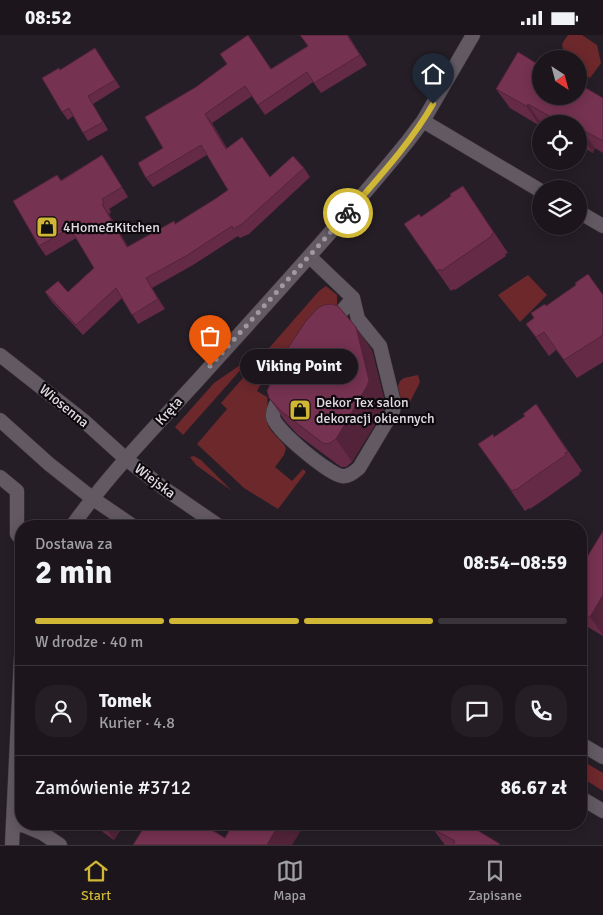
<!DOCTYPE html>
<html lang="pl">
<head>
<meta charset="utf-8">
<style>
  body { margin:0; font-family:Signika,sans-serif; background:#251f25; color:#f1f3f6; height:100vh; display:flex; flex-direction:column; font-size:19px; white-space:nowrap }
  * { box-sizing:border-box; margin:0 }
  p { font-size:16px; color:#a09fa3 }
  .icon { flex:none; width:28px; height:28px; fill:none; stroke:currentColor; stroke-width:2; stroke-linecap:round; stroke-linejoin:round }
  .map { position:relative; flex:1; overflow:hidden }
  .details { position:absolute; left:15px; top:485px; width:572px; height:310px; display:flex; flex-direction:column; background:#1c161c; border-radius:20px; box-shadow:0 2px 12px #0003,0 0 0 1px #3a353b }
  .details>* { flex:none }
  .needle { width:32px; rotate:144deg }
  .tools { position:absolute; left:532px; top:15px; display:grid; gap:10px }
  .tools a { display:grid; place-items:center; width:55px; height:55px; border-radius:50%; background:#1c161c; box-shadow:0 2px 12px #0003,0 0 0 1px #3a353b; font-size:25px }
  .pin { position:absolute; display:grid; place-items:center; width:42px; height:42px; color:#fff; margin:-51px -21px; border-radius:50% 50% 50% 0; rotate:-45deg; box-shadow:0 0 5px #0007 }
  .pin .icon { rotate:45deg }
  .courier { position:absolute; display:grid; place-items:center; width:50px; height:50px; margin:-25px; border:4px solid #d0b736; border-radius:50%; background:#fff; color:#222; box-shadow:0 1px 6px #0007 }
  .bubble { position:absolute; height:35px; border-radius:18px; background:#1c161c; box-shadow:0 2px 12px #0003,0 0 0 1px #3a353b; font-size:16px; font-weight:700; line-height:35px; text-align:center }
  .overview em { font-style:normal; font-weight:700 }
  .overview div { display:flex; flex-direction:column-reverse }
  .overview { display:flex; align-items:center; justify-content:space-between; height:85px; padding:0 20px }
  h1 { font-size:32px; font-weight:700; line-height:38px }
  .bar { display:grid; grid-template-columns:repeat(4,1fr); gap:8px 5px; align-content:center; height:60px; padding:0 20px }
  .bar i { height:6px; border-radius:4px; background:#3a353b }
  .bar .current { background:#d0b736 }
  .bar p { grid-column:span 4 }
  .line { display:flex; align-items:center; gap:12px; padding:0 20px; border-top:1px solid #3a353b }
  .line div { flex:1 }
  .round { display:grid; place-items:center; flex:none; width:52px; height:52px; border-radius:20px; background:#251f25 }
  .status { display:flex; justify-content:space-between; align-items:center; height:35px; padding:0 25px; background:#1c161c; direction:ltr }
  .status svg { height:14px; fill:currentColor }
  .tab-bar { display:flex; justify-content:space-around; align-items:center; height:70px; border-top:1px solid #3a353b; background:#1c161c; font-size:14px; color:#a09fa3 }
  .tab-bar a { display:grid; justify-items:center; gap:2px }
  .tab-bar .current { color:#d0b736 }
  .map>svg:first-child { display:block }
  .green { fill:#6d282c }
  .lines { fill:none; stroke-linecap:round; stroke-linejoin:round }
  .minor-casing { stroke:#413b41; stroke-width:15 }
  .secondary-casing { stroke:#413b41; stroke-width:15 }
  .minor { stroke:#625962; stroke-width:14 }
  .secondary { stroke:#625962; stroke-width:14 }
  .wall { fill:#652b46 }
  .shaded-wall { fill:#522339 }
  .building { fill:#753251; stroke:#522339 }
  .done { stroke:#a09aa0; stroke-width:5; stroke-dasharray:0 9 }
  .route { stroke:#d0b736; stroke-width:6 }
  .labels { text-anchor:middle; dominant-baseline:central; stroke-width:4.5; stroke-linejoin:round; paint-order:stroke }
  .poi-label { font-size:14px; fill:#e1dce1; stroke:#0d090d; text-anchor:start }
  .street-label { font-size:14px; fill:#e1dce1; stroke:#0d090d }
</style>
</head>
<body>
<div class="status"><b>08:52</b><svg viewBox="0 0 49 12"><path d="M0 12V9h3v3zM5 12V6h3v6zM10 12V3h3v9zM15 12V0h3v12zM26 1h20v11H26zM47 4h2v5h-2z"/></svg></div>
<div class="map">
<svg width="603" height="810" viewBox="0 0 603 810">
  <rect width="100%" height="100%" fill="#261e26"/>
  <!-- green -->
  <path class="green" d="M568,0H582L597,10L601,28L590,43L579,36V24H565L562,9Z
    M528,240L547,260L520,287L498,260Z
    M326,251L337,260V272L282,326L276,323L257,356L267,362C269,371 265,378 267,387C270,399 281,403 286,413L284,420L275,432L292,446L303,434L306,437L278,474L244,453L197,409L227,374L221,368L319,256Z
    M252,322L183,400L175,392L214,348Z
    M418,340L420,347L409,369L401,365L398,351L400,346L404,343Z
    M194,421L201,425L232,456L196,430L190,422Z
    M581,725L603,738V756L581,742Z"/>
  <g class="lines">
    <!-- minor casing -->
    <g class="minor-casing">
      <path id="minor" d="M423,86L541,156
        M579,177L603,191
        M331,289L353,263
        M283,357C279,364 272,374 273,382C275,395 330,440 342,441C349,442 354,437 359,433L393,376L394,368L380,311L358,284L353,263L310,222
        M0,442L17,456V499L21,504
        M72,491C109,439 154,393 198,345C269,266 341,188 408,106L423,86L473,0
        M13,786L42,798L60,810
        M12,810L21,622"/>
    </g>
    <!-- secondary casing -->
    <g class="secondary-casing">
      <path id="secondary" d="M0,320L84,386L126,424L165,454L219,491
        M0,385L49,429L92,463L133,491
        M581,709L603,722
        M581,763L603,776"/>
    </g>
    <!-- minor -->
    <use href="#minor" class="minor"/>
    <!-- secondary -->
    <use href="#secondary" class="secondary"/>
  </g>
  <!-- wall -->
  <path class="wall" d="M348,0L367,30L321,58L313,47L265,80L252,61L212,88L227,113L270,142L304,133L310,142L249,199L240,203L238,201L193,230L152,253L165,274L138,289L122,263L83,300L52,267L45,257H68L94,233L76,203L46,221L39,211L57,140L61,145L102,120L109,130L128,162L109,174L111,177L109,179L128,212L176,189L215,164L228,155L207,120L153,152L146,143L163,113L145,82L271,34Z
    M95,13L120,52L93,69L108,95L88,106L73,81L68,85L62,77L60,35Z
    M496,54L541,61L603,63V118L595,113L593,118L579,110V89L541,88L540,91L510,73Z
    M463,151L508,218L505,219L506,221L455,255L454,254L451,256L404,189L421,182L451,161Z
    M603,260V327L577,343L556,315L549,321L526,289L534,283L546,271Z
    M372,315L385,368L384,375L352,427L346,432H341L298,400L285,386L269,363Z
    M536,369L582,436L579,438L580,439L552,459L530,474L529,473L525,476L478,409L494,402L525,381Z
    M603,496V601L581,588V532Z
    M95,789H124L114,805L104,798Z
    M433,794L501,810H445Z"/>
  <!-- shaded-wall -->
  <path class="shaded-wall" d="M528,69L541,88L540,91L526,71Z
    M205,79L212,88L233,123L226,114Z
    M581,94L595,113L593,118L579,98Z
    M463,151L476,170L508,218L494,198Z
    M102,169L109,179L134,222L127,212Z
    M146,243L152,253L165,274L158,264Z
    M356,292L372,315L385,368L384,375L352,427L336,404Z
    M603,560V600L590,582Z
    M105,789H124L114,805L104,790Z
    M279,789H305L292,810H267Z"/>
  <!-- building -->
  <path class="building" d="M248,0L271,34L308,11L300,0H347L360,20L314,48L307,37L258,70L245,51L205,79L226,114L242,102L270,142L293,121L304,133L242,189L233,194L232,191L186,221L146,243L158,264L132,280L116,253L76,290L45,257L58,246L68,257L94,233L70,193L39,211L13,166L57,140L61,146L102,120L122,152L102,164L104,168L102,169L127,212L174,186L175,189L215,164L228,155L201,110L146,143L138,128L163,113L145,82L196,52L227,29L220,19Z
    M95,13L115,45L88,61L103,87L83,98L69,73L62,77L42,43L59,33L60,35Z
    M518,17L541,31V61H579V49L603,63V106L581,94L579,98V89H563L528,69L526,71L496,54Z
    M463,151L494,198L491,200L492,201L441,236L440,234L437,236L404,189L419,179L421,182L451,161L450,159Z
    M588,239L603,260V300L564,325L544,297L536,302L526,289L534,283L531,278L545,269L546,271L576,250L575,248Z
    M331,269L338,271L356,292L369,345L367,351L336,404L330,408L324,409L281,376L269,363L267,356L282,322L306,286L318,273L324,270Z
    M536,369L568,417L565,418L566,420L538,439L516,455L515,454L512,456L478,409L493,399L494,402L525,381L523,379Z
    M603,496V560L590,582L581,577V532Z
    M146,789H202L225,803L233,789H279L267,810H133Z
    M436,789H467L500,809L499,810H453L455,806L433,794Z"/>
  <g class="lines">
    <!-- done -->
    <path class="done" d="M210,331L348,178"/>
    <!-- route -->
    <path class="route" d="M348,178C378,143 410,109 433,69"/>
  </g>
  <!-- icons -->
  <defs>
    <g id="shop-square" transform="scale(1.125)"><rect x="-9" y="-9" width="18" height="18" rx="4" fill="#d0b736" stroke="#0d090d"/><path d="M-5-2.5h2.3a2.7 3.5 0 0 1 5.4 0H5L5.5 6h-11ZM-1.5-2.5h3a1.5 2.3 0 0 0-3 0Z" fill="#111"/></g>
  </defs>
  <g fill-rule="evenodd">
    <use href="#shop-square" x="47" y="192"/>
    <use href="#shop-square" x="300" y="375"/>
  </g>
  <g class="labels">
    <!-- poi labels -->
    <g class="poi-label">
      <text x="63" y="192">4Home&amp;Kitchen</text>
      <text x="316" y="367">Dekor Tex salon<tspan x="316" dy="16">dekoracji okiennych</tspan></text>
    </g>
    <!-- street labels -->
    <g class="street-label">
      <text transform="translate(64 371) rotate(39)">Wiosenna</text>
      <text transform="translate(169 376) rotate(-48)">Kręta</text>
      <text transform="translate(155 446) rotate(37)">Wiejska</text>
    </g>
  </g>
</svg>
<div class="tools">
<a><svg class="needle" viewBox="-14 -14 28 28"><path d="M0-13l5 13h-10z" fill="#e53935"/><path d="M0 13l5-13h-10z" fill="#a09fa3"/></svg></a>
<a><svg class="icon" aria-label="locate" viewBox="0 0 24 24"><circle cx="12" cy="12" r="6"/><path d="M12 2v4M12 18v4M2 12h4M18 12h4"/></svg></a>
<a><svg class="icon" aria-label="layers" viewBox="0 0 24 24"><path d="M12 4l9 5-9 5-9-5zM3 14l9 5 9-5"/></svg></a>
</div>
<div class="pin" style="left:210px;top:331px;background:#ea580c"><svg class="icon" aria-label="bag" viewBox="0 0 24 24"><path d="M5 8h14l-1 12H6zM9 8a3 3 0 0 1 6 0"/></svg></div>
<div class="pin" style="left:433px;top:69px;background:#1f2937"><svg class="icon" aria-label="home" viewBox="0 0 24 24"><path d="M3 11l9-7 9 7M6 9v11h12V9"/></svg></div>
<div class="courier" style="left:348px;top:178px"><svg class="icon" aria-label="bike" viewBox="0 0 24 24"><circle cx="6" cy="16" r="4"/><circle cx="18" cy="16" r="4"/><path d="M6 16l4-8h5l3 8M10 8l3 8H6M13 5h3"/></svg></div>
<div class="bubble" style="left:240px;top:314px;width:118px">Viking Point</div>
<section class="details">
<div class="overview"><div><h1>2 min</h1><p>Dostawa za</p></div><em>08:54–08:59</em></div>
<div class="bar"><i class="current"></i><i class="current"></i><i class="current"></i><i></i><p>W drodze · 40 m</p></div>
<div class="line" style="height:90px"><a class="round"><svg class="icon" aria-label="person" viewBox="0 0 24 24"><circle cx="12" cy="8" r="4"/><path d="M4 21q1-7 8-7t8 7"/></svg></a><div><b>Tomek</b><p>Kurier · 4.8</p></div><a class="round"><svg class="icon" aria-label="chat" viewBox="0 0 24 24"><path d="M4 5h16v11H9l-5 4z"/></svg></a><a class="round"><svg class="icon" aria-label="phone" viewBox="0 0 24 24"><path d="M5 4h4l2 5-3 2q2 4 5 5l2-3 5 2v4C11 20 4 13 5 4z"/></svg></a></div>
<div class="line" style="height:65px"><div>Zamówienie #3712</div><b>86.67 zł</b></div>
</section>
</div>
<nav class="tab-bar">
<a class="current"><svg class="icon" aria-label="home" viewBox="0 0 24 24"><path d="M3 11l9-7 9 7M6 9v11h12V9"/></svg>Start</a>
<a><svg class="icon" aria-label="map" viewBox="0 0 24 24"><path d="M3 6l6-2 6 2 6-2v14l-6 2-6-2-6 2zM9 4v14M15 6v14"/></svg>Mapa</a>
<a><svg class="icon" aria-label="saved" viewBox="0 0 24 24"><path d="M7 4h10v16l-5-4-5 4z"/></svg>Zapisane</a>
</nav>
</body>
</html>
